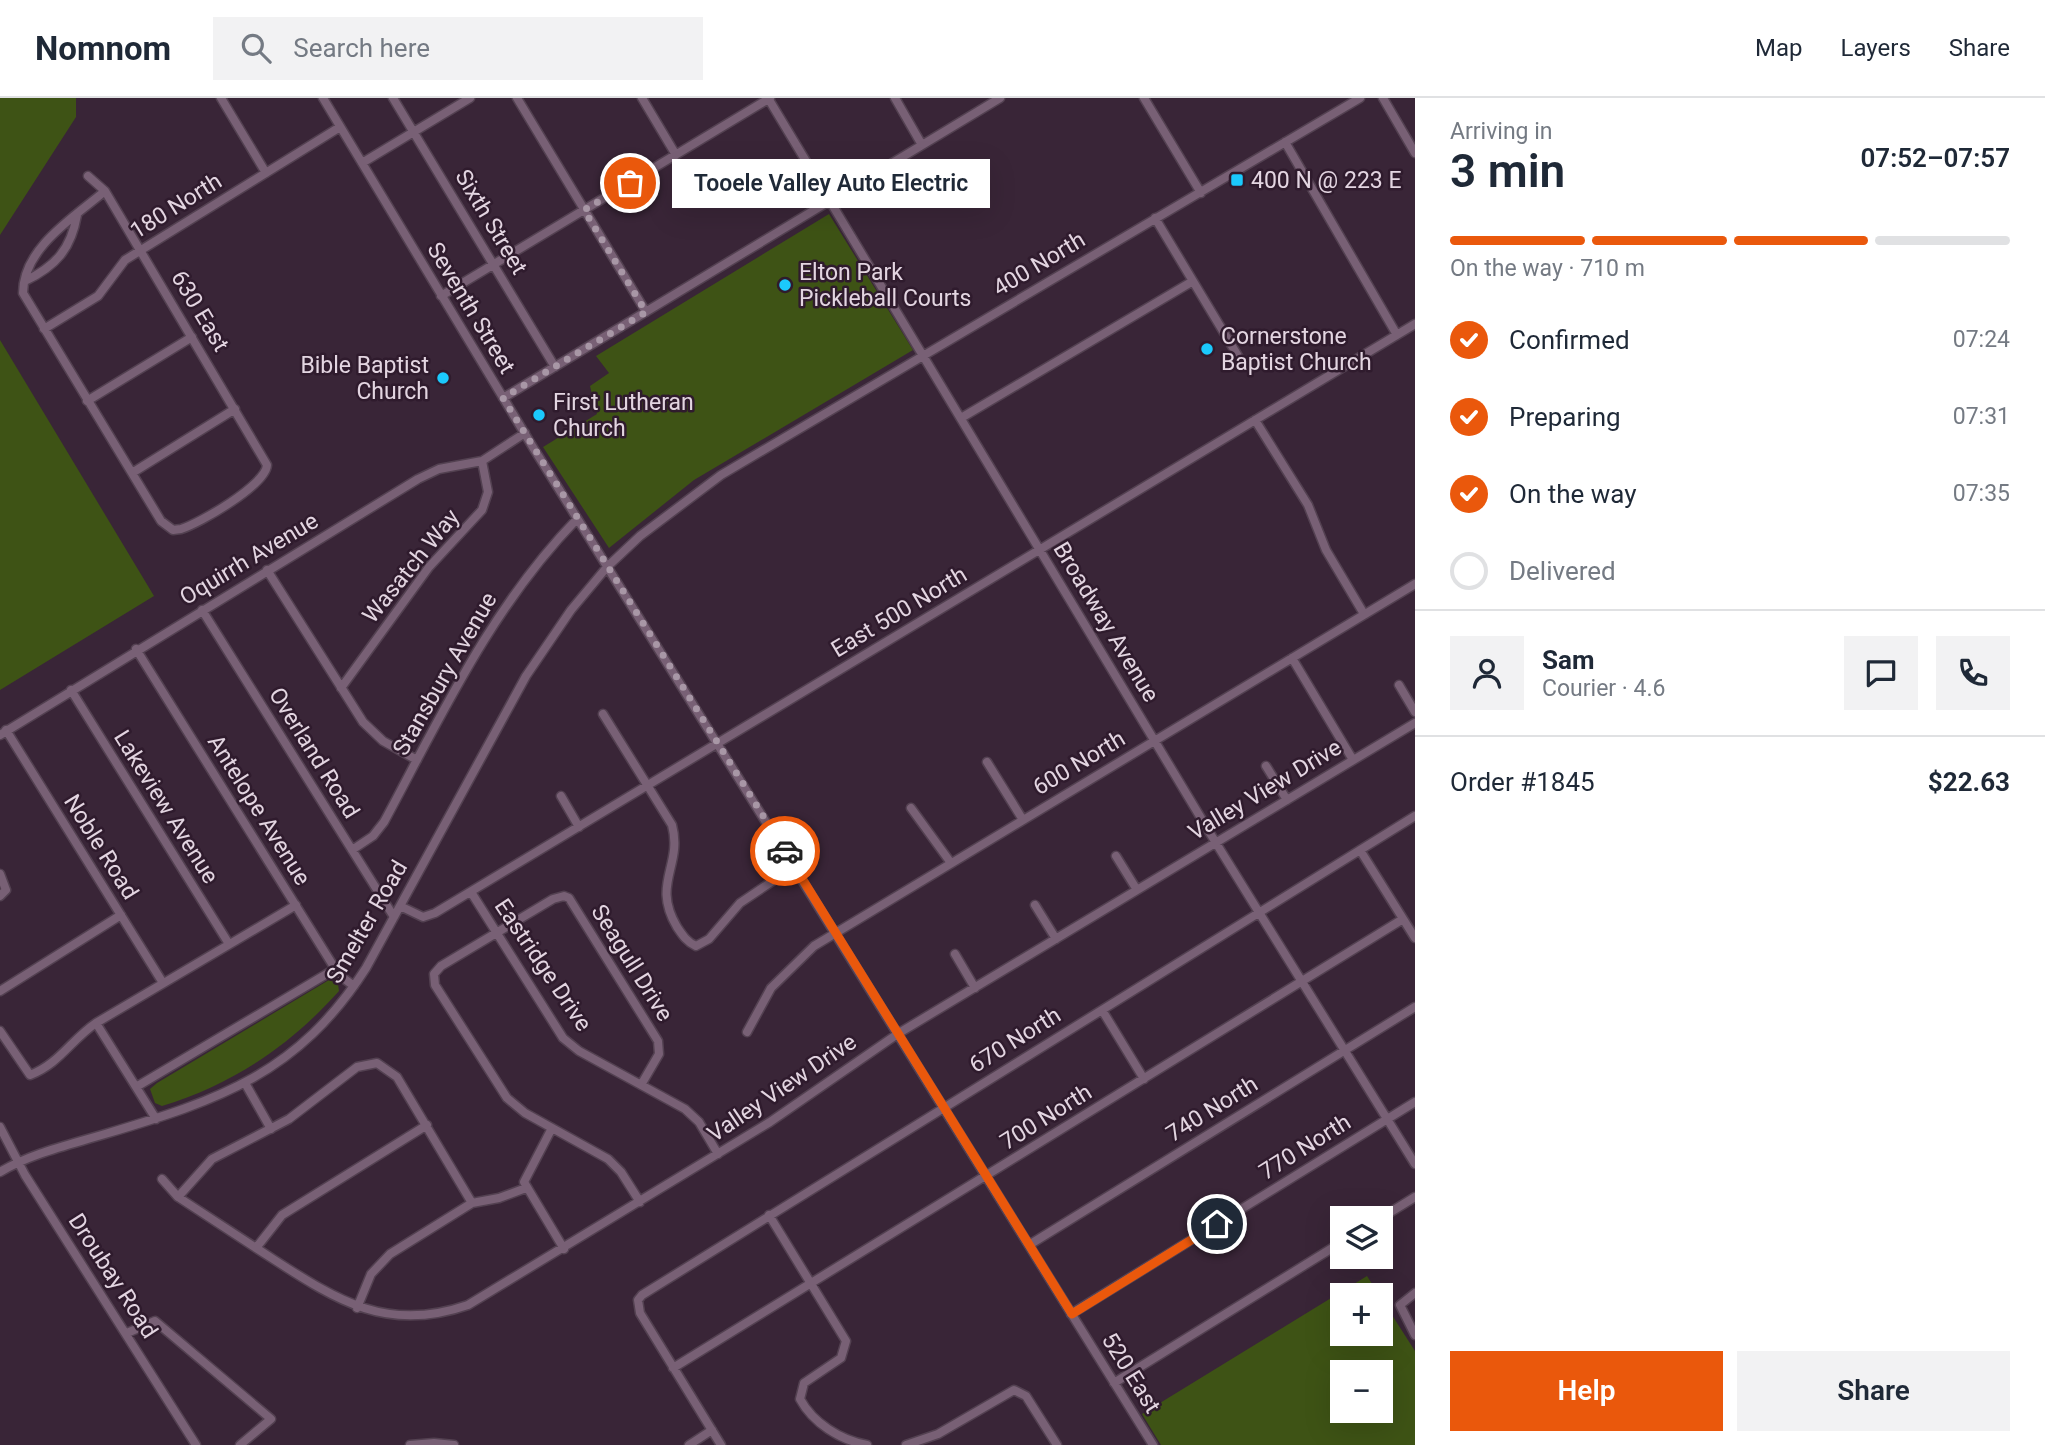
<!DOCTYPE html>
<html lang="en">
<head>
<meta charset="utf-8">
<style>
  body { margin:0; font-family:Roboto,sans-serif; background:#f2f2f3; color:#1f2937; height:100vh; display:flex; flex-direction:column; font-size:26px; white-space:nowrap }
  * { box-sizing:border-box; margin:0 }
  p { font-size:23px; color:#747a83 }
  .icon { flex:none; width:38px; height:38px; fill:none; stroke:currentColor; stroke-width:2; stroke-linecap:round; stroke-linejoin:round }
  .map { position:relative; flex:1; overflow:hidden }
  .sheet { display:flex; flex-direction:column; background:#fff; width:630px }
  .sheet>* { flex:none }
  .controls { position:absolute; left:1330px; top:1108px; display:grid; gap:14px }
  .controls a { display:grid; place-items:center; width:63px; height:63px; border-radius:0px; background:#fff; box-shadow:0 7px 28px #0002; font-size:35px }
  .pin { position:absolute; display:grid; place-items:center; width:60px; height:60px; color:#fff; margin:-30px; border:4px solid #fff; border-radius:50%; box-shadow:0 2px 7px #0007 }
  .courier { position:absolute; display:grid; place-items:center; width:70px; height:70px; margin:-35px; border:5px solid #ea580c; border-radius:50%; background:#fff; color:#222; box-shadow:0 2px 9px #0007 }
  .bubble { position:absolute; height:49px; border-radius:0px; background:#fff; box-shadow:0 7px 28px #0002; font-size:23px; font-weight:600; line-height:49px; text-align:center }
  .headline em { font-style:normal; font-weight:600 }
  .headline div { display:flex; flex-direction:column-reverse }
  .headline { display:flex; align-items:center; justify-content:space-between; height:119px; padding:0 35px }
  h1 { font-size:46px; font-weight:600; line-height:52px }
  .bar { display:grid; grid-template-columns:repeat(4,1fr); gap:10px 7px; align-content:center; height:84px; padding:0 35px }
  .bar i { height:9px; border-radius:5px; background:#e0e1e3 }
  .bar .on { background:#ea580c }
  .bar p { grid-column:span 4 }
  .line { display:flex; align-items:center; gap:18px; padding:0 35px; border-top:2px solid #e0e1e3 }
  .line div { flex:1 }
  .round { display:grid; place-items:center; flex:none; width:74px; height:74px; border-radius:0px; background:#f2f2f3 }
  ol { padding:0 35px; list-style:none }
  li { display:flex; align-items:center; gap:21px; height:77px }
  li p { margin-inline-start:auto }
  li .icon { padding:7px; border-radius:50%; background:#ea580c; color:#fff; stroke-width:4 }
  li:last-child { color:#747a83 }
  li i { width:38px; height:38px; border:4px solid #e0e1e3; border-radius:50% }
  .button { display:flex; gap:14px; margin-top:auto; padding:14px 35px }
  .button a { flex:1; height:80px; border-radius:0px; background:#ea580c; color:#fff; font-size:28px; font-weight:600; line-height:80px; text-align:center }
  .button a+a { background:#f2f2f3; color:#1f2937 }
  header { display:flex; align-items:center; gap:42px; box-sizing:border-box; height:98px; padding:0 35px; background:#fff; border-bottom:2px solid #e0e1e3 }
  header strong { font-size:33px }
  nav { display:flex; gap:38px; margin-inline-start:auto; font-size:24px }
  .search { width:490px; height:63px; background:#f2f2f3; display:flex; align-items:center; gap:18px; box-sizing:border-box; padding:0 24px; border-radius:0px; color:#747a83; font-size:26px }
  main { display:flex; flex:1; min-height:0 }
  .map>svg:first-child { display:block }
  .green { fill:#3e5315; fill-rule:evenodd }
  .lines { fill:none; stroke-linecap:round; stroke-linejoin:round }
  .minor-casing { stroke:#534151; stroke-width:11 }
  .minor { stroke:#786075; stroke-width:8 }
  .done { stroke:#a897a6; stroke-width:7; stroke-dasharray:0 12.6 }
  .route { stroke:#ea580c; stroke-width:9 }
  .poi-dot { fill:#1bc9fc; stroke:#2f1b2d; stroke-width:2.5 }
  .labels { text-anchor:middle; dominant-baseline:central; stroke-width:5; stroke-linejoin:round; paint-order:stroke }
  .poi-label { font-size:23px; fill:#e3d5e1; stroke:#2f1b2d; text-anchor:start }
  .street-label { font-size:23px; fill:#e3d5e1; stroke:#2f1b2d }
</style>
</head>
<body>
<header>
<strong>Nomnom</strong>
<div class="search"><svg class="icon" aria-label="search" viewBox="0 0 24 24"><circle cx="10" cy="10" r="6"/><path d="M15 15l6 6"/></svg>Search here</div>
<nav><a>Map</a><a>Layers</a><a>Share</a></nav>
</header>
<main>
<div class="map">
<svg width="1415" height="1347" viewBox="0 0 1415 1347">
  <rect width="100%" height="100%" fill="#392537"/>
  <!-- green -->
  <path class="green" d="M0,0H76V19L0,137Z
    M829,116L913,252L694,382L609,450L543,349L597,316L590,288L609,275L596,258Z
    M0,242L154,498L0,592Z
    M329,882L338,886L339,893C290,948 232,987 162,1008L155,1005L150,991L157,985Z
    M1367,1178L1379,1197H1342V1236H1381V1200L1415,1253V1347H1161L1142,1316ZM1342,1274H1381V1312H1342Z"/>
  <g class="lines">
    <!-- minor casing -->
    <g class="minor-casing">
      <path id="minor" d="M221,0L266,75
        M323,0L534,351L1153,1347
        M393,0L555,269
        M517,0L646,214
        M642,0L676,57
        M768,0L1216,745L1415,1066
        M895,0L922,47
        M1144,0L1201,95
        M1383,0L1415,55
        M1285,44L1397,237
        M362,65L470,0
        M88,78L105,93L267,367C266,387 200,425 181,431L173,432L161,423L23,195C23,150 74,119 105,93
        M1155,120L1241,263
        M25,183C56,168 71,151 77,117
        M441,198L770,0
        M44,231L98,198L125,162L340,29
        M503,300L1000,0
        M87,303L192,239
        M961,320L1193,183
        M1255,322L1308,407L1326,452L1364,516
        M132,375L235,311
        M267,472L363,624L383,643L417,662
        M202,512L394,819
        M136,551L339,877L354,888
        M1292,560L1353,662
        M1399,587L1415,614
        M341,590L429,469L482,412L488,394L482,363
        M71,592L229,846
        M603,616L672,727C683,768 651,785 677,829C683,838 687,844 696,848L709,841L740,805L795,768
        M6,632L163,885
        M0,637L418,381L439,371L482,363L525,335
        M987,664L1023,722
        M1266,668L1287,702
        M561,698L579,729
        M911,710L951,765
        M352,752L373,738L384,724C441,618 492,508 577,421
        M1360,752L1415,840
        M1116,758L1137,792
        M0,776L6,792L0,798
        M471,794L563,940L579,953L685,1011L699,1024L718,1056
        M1035,807L1056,841
        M400,808L423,819L435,815L1415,226
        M955,856L975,890
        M0,893L121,817
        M1102,912L1144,981
        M96,925L156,1021
        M0,933L30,977C59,966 71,942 96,925L296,807
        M747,934L771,890L814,848L1415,486
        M245,985L271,1031
        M136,989L335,871
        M0,1029L25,1077L196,1347
        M552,1030L524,1084L564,1151
        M0,1074C32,1055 69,1047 105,1036C219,1002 298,976 366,870L526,578L571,512L607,469L640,438L721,377L1360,0
        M162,1081L178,1099C210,1120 242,1141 273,1161C338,1203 388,1235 468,1207L770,1024L899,935L1415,625
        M178,1099L212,1061L289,1021L357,969L377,965L397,979L472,1105
        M640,1104L621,1074L608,1061L525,1015L507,1000L435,887L434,876L441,868L553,801L564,798L569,800L658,943L659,956L641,987
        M769,1117L846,1243L841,1260L804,1285L800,1301C813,1325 840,1342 867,1347
        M1381,1120L1415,1099
        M1029,1147L1415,909
        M256,1150L282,1117L427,1027
        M1415,1195L1400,1207L1415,1237
        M357,1210L371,1176L390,1156L472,1105L499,1100L526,1090
        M1071,1216L1415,1004
        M127,1235L155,1223L271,1321L240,1347
        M673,1270L1403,821
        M1114,1285L1342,1144
        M410,1347L434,1345L454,1347
        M689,1347L712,1332
        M721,1347L640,1215L638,1202L642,1197L1415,718
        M906,1347L938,1336L1014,1292L1026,1298L1057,1347"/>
    </g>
    <!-- minor -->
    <use href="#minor" class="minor"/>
  </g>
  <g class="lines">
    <!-- done -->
    <path class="done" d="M630,85L584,112L646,214L503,300L785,753"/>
    <!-- route -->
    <path class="route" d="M785,753L1072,1216L1217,1126"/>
  </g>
  <!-- markers -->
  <g class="poi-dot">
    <rect x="1230" y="75" width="14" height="14" rx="3.5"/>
    <circle cx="785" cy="187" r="7"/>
    <circle cx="1207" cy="251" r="7"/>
    <circle cx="443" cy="280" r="7"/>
    <circle cx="539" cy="317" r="7"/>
  </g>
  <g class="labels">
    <!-- poi labels -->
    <g class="poi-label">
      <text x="1251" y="82">400 N @ 223 E</text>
      <text x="799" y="174">Elton Park<tspan x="799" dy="26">Pickleball Courts</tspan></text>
      <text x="1221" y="238">Cornerstone<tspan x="1221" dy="26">Baptist Church</tspan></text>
      <text x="429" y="267" text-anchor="end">Bible Baptist<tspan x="429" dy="26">Church</tspan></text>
      <text x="553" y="304">First Lutheran<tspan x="553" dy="26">Church</tspan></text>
    </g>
    <!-- street labels -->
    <g class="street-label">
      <text transform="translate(176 108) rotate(-32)">180 North</text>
      <text transform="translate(491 124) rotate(59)">Sixth Street</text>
      <text transform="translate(1039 166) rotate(-31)">400 North</text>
      <text transform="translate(471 210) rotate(59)">Seventh Street</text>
      <text transform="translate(200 213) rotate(59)">630 East</text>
      <text transform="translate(249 461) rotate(-31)">Oquirrh Avenue</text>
      <text transform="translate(411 468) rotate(-51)">Wasatch Way</text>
      <text transform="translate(899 514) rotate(-31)">East 500 North</text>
      <text transform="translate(1106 524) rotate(59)">Broadway Avenue</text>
      <text transform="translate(445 576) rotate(-60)">Stansbury Avenue</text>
      <text transform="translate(314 655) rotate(58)">Overland Road</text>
      <text transform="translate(1079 665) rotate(-31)">600 North</text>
      <text transform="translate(1265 692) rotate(-31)">Valley View Drive</text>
      <text transform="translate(166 709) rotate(58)">Lakeview Avenue</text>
      <text transform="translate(259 712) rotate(58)">Antelope Avenue</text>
      <text transform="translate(101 749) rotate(58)">Noble Road</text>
      <text transform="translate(367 824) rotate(-60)">Smelter Road</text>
      <text transform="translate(632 865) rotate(58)">Seagull Drive</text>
      <text transform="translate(543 867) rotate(56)">Eastridge Drive</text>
      <text transform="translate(1015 942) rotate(-32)">670 North</text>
      <text transform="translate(782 990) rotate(-34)">Valley View Drive</text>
      <text transform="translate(1212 1011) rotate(-32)">740 North</text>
      <text transform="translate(1046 1019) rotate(-32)">700 North</text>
      <text transform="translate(1305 1049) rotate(-32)">770 North</text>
      <text transform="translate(113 1178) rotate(57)">Droubay Road</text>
      <text transform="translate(1131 1275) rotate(58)">520 East</text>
    </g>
  </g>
</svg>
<div class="controls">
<a><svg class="icon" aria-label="layers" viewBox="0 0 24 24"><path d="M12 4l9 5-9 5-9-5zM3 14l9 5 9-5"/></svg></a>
<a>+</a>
<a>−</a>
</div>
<div class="pin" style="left:630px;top:85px;background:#ea580c"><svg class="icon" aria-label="bag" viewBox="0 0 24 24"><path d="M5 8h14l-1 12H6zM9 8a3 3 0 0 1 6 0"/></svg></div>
<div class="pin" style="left:1217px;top:1126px;background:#1f2937"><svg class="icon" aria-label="home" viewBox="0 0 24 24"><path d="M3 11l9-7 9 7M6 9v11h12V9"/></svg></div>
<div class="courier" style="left:785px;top:753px"><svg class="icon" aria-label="car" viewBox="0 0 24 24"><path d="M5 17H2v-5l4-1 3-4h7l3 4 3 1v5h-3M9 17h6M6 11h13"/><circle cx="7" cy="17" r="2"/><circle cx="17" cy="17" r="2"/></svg></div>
<div class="bubble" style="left:672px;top:61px;width:318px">Tooele Valley Auto Electric</div>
</div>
<section class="sheet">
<div class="headline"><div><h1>3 min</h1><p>Arriving in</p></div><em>07:52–07:57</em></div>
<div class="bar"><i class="on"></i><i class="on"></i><i class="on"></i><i></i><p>On the way · 710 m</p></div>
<ol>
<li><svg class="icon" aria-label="check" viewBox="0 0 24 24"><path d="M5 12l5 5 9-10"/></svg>Confirmed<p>07:24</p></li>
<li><svg class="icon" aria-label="check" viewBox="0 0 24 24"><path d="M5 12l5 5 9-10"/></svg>Preparing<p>07:31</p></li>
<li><svg class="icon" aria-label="check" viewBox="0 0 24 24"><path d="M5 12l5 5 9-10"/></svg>On the way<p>07:35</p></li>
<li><i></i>Delivered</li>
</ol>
<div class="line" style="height:126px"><a class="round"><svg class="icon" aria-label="person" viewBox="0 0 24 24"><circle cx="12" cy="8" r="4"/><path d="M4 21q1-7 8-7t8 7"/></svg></a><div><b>Sam</b><p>Courier · 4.6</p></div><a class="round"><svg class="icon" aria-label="chat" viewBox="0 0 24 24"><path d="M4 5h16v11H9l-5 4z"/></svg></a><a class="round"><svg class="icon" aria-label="phone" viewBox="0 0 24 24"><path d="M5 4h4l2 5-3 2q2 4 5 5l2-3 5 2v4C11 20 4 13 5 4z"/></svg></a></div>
<div class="line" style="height:91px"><div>Order #1845</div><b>$22.63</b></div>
<div class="button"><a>Help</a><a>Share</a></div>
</section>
</main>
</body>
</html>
